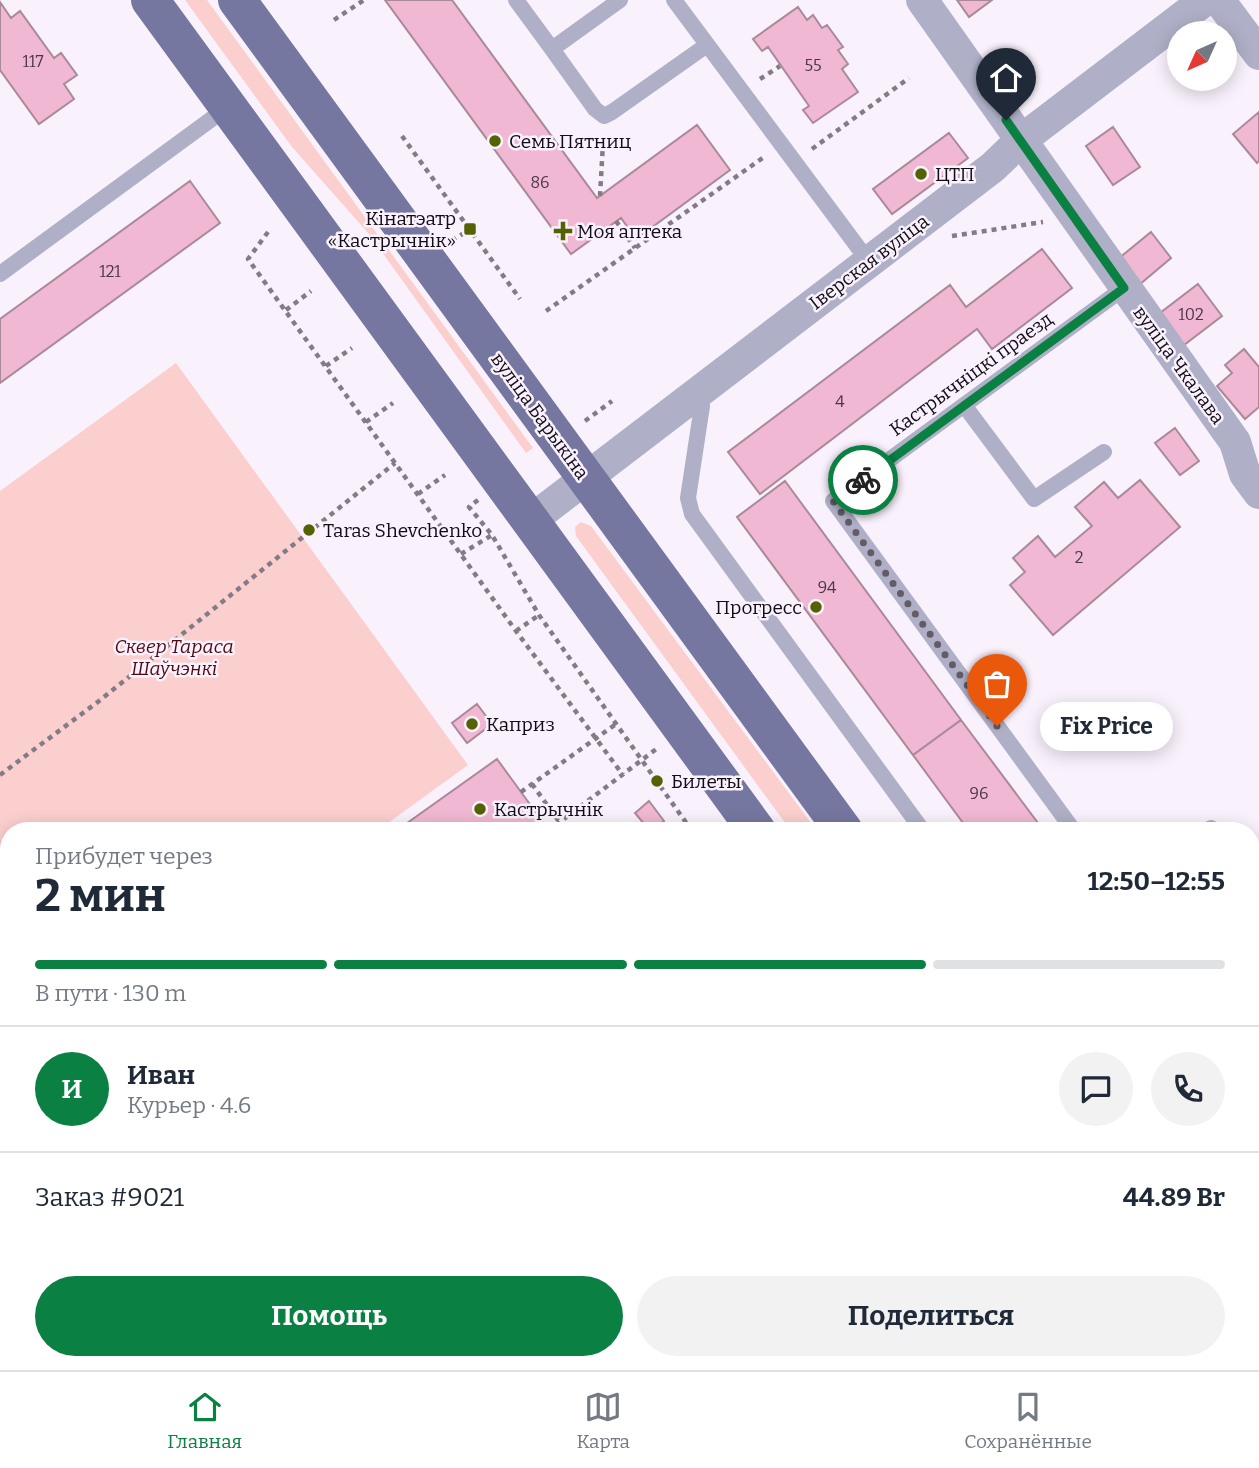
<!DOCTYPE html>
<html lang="ru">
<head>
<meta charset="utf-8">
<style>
  body { margin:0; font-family:Bitter,serif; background:#f2f2f3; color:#1f2937; height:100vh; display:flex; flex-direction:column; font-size:26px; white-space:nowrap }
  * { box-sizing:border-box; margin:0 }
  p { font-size:23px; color:#747a83 }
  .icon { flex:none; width:38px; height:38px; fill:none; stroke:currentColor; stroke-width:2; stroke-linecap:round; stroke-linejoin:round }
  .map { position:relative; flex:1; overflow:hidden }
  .details { position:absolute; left:0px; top:822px; width:1260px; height:548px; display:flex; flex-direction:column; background:#fff; border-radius:28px 28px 0 0; box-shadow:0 4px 18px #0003 }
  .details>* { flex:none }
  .needle { width:46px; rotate:225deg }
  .tools { position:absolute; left:1167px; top:21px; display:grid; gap:14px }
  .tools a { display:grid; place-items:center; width:70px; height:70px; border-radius:50%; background:#fff; box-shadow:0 4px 18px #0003; font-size:35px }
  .pin { position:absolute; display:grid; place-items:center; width:60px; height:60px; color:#fff; margin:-72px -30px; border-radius:50% 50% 50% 0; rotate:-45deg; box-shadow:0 0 7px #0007 }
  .pin .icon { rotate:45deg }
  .courier { position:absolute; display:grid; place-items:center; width:70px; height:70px; margin:-35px; border:5px solid #0b8043; border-radius:50%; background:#fff; color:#222; box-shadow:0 2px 9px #0007 }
  .bubble { position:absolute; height:49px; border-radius:24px; background:#fff; box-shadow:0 4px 18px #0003; font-size:23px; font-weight:700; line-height:49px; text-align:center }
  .head em { font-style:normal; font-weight:700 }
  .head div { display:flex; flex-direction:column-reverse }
  .head { display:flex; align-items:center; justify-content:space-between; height:119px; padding:0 35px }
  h1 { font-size:46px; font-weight:700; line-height:52px }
  .bar { display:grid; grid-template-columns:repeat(4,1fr); gap:10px 7px; align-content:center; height:84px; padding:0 35px }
  .bar i { height:9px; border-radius:5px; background:#e0e1e3 }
  .bar .selected { background:#0b8043 }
  .bar p { grid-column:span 4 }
  .line { display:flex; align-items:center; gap:18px; padding:0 35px; border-top:2px solid #e0e1e3 }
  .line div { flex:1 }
  .round { display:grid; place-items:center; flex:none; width:74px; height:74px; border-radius:37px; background:#f2f2f3 }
  .action { display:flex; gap:14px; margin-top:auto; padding:14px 35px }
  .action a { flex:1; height:80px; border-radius:42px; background:#0b8043; color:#fff; font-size:28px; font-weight:700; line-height:80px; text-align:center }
  .action a+a { background:#f2f2f3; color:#1f2937 }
  .menu { display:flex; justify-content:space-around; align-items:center; height:98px; border-top:2px solid #e0e1e3; background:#fff; font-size:19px; color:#747a83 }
  .menu a { display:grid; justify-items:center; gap:4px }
  .menu .selected { color:#0b8043 }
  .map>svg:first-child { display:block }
  .green { fill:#fbcfcd }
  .building { fill:#f0b8d3; stroke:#aa8a99; stroke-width:2 }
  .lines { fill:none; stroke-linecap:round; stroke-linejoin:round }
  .path { stroke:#837c86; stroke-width:4.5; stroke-dasharray:5 5; stroke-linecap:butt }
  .service { stroke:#afb0c7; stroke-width:16 }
  .minor { stroke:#afb0c7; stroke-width:32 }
  .primary { stroke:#7677a0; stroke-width:38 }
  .done { stroke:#635c66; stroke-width:7; stroke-dasharray:0 12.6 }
  .route { stroke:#0b8043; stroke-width:9 }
  .poi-dot { fill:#546203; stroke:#f9f1fc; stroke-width:2.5 }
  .labels { text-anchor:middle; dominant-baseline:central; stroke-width:5; stroke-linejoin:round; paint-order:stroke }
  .number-label { font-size:16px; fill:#4a3744 }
  .poi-label { font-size:19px; fill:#120c15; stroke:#f9f1fc; text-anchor:start }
  .street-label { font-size:19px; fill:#120c15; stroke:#f9f1fc }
  .park-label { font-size:19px; font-style:italic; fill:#510811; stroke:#f9f1fc }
</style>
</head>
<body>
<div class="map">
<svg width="1259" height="1370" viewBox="0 0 1259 1370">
  <rect width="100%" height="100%" fill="#f9f1fc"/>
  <!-- green -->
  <path class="green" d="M185,0H207L533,448L526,453L369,234L292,147Z
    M176,363L468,765L377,831H9V1280L0,1287V491Z
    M581,522L591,526L817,831H791L576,536L575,527Z
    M1259,1246V1370H1198L1196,1362H1251V1251Z"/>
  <!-- building -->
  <path class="building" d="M385,0H452L597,198L697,125L730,170L636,239L621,218L571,254Z
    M957,0H992L969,17Z
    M0,2L11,18L20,11L54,58L61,53L77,75L64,84L74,99L39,124L0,70Z
    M798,7L807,20L813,15L822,28L827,25L843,47L838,50L848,64L842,69L858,92L813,123L803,110L809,106L768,47L762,51L753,39Z
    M1259,112V161L1257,163L1233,134Z
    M1113,127L1140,167L1113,185L1086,146Z
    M949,133L968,158L892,214L873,189Z
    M190,181L220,223L0,383V319Z
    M1151,232L1171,258L1139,285L1118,259Z
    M1042,249L1072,288L992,349L977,329L760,494L728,452L950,285L966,307Z
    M1198,284L1222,316L1184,345L1160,313Z
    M1244,349L1259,367V407L1245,419L1217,386L1232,373L1225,365Z
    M1175,428L1199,461L1180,475L1155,443Z
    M1140,480L1180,527L1053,635L1010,585L1025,572L1013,558L1038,536L1055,557L1092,526L1075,507L1104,482L1118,498Z
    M785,481L961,720L913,755L737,517Z
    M477,704L492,724L467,743L452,723Z
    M961,720L1044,831H969L913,755Z
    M497,759L545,825L537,831H396Z
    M649,801L664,821L650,831L635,813Z
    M1259,859V938L1251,944V864Z
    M9,1345V1362H56L59,1366L53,1370H0V1351Z
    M510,1362H582L588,1370H516Z
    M720,1362H790L779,1370H726Z
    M984,1362H1056L1063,1370H991Z"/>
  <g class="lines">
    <!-- path -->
    <path class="path" d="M334,20L364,0
      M760,79L780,66
      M402,136L520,299
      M812,149L909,78
      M600,196L603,143
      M616,221L635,248
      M268,232L248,259L516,631L623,775
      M952,236L1043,222
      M452,241L470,229
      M286,310L311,291
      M546,311L764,157
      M326,366L352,348
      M585,421L612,401
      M366,422L393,403
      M418,494L445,475
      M478,500L469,507L492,535L539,615L692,831
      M461,554L492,535
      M516,631L539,615
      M0,775L99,701L395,463
      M532,784L560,823L562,831
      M521,792L616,724
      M548,831L659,747
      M1251,1123L1259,1125
      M0,1240L9,1233
      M646,1362L652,1370
      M677,1362L678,1370
      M1084,1362L1091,1370"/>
    <!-- service -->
    <path class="service" d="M516,0L552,49L620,0
      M674,0L869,262
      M552,49L595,109L604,116L612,112L707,45
      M0,274L228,107
      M696,394L702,406L688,498L692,514L923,831
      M964,405L1034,499L1104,452
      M1074,831L833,501L1124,288
      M1207,831L1211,828
      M1251,1070H1259
      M478,1362L484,1370
      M940,1363L945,1370
      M813,1370L825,1362"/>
    <!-- minor -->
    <path class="minor" d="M922,0L1235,442L1245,474L1259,493
      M1219,0L1259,54
      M530,521L993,167L1020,141L1205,0"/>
    <!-- primary -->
    <path class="primary" d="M150,0L757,831
      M237,0L844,831
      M1251,1185L1259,1186
      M1251,1223L1259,1219
      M1148,1362L1154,1370"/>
  </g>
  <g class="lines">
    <!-- done -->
    <path class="done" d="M863,480L833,501L997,726"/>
    <!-- route -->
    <path class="route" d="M863,480L1124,288L1006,120"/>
  </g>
  <!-- markers -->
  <g class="poi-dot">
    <circle cx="495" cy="141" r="7"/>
    <circle cx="921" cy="174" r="7"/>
    <rect x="463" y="222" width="14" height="14" rx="3.5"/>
    <path d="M559.5 220.5h7v7h7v7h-7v7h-7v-7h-7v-7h7z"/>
    <circle cx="309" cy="530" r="7"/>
    <circle cx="816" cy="607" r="7"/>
    <circle cx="472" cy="724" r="7"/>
    <circle cx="657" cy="781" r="7"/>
    <circle cx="480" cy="809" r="7"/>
  </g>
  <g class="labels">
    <!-- number labels -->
    <g class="number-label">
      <text x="33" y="61">117</text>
      <text x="813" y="65">55</text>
      <text x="540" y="182">86</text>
      <text x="110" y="271">121</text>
      <text x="1191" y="314">102</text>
      <text x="840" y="401">4</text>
      <text x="1079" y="557">2</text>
      <text x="827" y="587">94</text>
      <text x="979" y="793">96</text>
    </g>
    <!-- poi labels -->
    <g class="poi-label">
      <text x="509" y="141">Семь Пятниц</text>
      <text x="935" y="174">ЦТП</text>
      <text x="456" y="218" text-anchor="end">Кінатэатр<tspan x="456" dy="22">«Кастрычнік»</tspan></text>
      <text x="577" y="231">Моя аптека</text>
      <text x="323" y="530">Taras Shevchenko</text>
      <text x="802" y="607" text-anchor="end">Прогресс</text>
      <text x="486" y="724">Каприз</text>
      <text x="671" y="781">Билеты</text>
      <text x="494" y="809">Кастрычнік</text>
    </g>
    <!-- street labels -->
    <g class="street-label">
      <text transform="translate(869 262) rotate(-37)">Іверская вуліца</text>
      <text transform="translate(1179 365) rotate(54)">вуліца Чкалава</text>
      <text transform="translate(971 374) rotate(-36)">Кастрычніцкі праезд</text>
      <text transform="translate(540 416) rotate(54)">вуліца Барыкіна</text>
    </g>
    <!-- park labels -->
    <g class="park-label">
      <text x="174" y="646">Сквер Тараса<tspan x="174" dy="22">Шаўчэнкі</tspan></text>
    </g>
  </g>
</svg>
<div class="tools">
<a><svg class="needle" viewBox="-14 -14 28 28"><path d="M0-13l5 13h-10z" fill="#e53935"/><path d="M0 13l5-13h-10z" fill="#747a83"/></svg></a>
</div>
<div class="pin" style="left:997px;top:726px;background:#ea580c"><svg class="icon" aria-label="bag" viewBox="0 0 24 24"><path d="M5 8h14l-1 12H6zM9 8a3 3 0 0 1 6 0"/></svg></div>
<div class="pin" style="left:1006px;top:120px;background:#1f2937"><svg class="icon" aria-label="home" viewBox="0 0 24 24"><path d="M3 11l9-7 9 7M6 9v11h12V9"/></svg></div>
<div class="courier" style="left:863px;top:480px"><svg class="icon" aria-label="bike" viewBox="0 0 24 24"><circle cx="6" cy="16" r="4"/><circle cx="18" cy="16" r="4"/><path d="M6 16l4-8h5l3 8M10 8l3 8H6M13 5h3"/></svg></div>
<div class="bubble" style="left:1040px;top:702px;width:133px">Fix Price</div>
<section class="details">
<div class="head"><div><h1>2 мин</h1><p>Прибудет через</p></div><em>12:50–12:55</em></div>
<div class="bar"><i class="selected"></i><i class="selected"></i><i class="selected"></i><i></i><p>В пути · 130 m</p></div>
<div class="line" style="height:126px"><b class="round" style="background:#0b8043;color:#fff">И</b><div><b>Иван</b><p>Курьер · 4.6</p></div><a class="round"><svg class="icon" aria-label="chat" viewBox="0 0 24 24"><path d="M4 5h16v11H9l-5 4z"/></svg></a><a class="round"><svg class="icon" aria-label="phone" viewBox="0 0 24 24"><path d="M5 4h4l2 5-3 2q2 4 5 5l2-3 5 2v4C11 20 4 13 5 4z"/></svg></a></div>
<div class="line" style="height:91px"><div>Заказ #9021</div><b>44.89 Br</b></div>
<div class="action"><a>Помощь</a><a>Поделиться</a></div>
</section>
</div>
<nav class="menu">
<a class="selected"><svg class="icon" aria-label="home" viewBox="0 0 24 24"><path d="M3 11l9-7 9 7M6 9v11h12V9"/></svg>Главная</a>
<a><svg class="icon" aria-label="map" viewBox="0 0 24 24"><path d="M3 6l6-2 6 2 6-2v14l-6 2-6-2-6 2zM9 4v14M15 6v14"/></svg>Карта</a>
<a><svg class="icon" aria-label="saved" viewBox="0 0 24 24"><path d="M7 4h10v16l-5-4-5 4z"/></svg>Сохранённые</a>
</nav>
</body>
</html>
